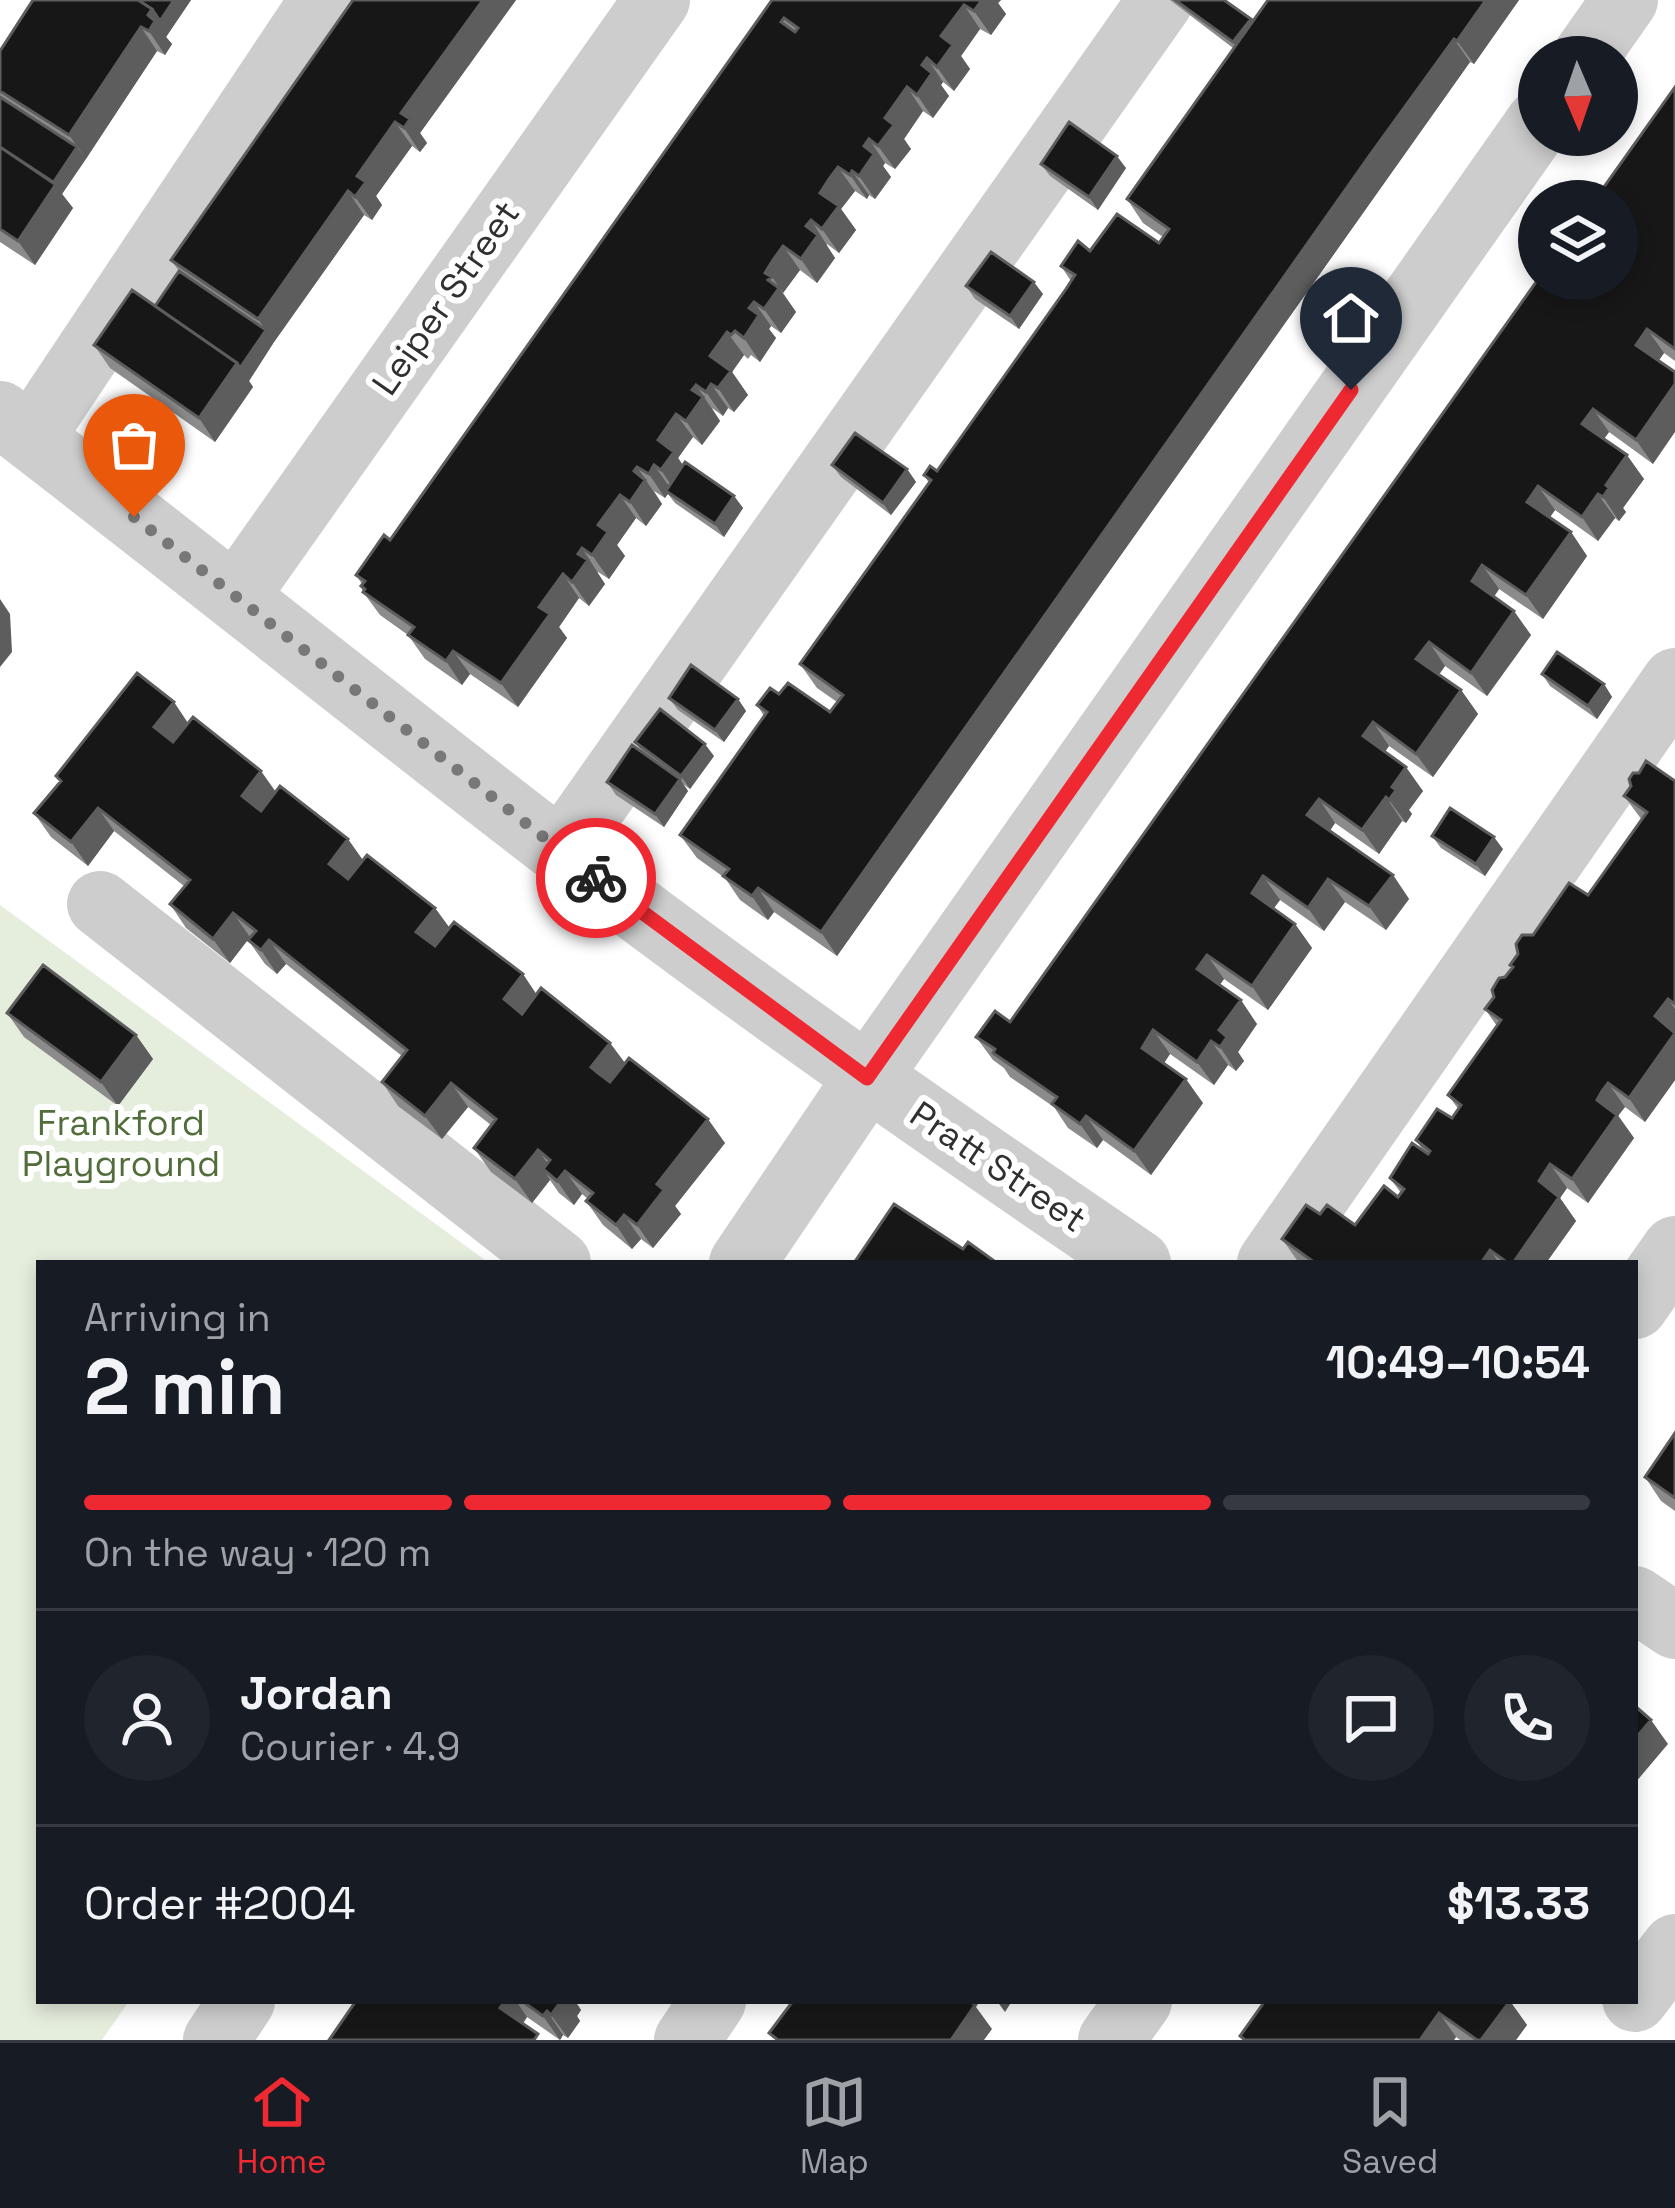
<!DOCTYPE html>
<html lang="en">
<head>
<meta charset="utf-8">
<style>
  body { margin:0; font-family:"Space Grotesk",sans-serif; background:#20242c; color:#f1f3f6; height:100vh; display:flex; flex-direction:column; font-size:45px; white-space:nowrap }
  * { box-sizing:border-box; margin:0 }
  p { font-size:39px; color:#9ea1a6 }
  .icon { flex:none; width:66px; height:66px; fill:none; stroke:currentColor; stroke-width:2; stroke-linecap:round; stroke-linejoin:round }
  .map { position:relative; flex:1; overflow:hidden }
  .details { position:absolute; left:36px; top:1260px; width:1602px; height:744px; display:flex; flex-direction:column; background:#171b24; border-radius:0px; box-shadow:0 6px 18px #0003 }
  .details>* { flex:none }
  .needle { width:78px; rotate:178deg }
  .tools { position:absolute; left:1518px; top:36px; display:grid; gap:24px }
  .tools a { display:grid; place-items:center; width:120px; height:120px; border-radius:50%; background:#171b24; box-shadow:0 6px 18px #0003; font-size:60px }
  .pin { position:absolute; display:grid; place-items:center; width:102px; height:102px; color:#fff; margin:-123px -51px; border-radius:50% 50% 50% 0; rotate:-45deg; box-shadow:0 0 12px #0007 }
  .pin .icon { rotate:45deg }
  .courier { position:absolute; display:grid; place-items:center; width:120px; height:120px; margin:-60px; border:9px solid #ef2932; border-radius:50%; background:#fff; color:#222; box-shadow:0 3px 15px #0007 }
  .headline em { font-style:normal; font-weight:700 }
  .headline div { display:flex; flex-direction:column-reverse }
  .headline { display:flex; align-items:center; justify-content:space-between; height:204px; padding:0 48px }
  h1 { font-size:78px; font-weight:700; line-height:90px }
  .bar { display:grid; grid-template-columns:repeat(4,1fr); gap:18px 12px; align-content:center; height:144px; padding:0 48px }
  .bar i { height:15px; border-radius:9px; background:#363941 }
  .bar .on { background:#ef2932 }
  .bar p { grid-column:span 4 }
  .line { display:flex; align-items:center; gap:30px; padding:0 48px; border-top:3px solid #363941 }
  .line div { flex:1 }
  .round { display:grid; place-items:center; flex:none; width:126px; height:126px; border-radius:63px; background:#20242c }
  .tab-bar { display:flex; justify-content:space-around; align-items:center; height:168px; border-top:3px solid #363941; background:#171b24; font-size:33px; color:#9ea1a6 }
  .tab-bar a { display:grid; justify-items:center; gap:6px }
  .tab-bar .on { color:#ef2932 }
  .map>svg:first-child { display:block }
  .green { fill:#e5eddd }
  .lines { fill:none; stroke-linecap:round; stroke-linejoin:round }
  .minor { stroke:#cdcdcd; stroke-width:66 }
  .wall { fill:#8b8b8b }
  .shaded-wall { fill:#5d5d5d }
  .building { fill:#171717; stroke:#5d5d5d; stroke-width:3; fill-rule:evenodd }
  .done { stroke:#787878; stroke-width:12; stroke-dasharray:0 21.6 }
  .route { stroke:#ef2932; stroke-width:15 }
  .labels { text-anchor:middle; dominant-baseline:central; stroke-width:12; stroke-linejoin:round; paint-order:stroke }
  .street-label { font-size:36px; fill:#303030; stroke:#fff }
  .park-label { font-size:36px; fill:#516e3a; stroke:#fff }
</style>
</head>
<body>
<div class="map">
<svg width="1675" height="2040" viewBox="0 0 1675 2040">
  <rect width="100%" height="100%" fill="#fff"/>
  <!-- green -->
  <path class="green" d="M0,905L489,1263H39V2001H129L102,2040H0Z"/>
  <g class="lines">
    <!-- minor -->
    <path class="minor" d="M1585,57L1625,0
      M0,414C188,558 372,707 560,851C748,995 942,1130 1138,1263
      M31,438L323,0
      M236,596L657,0
      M561,852L1161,0
      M100,904L558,1263
      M742,1263L867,1078L1539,122
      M1270,1263L1675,681
      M1635,1306L1675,1249
      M1635,1599L1675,1626
      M1635,1999L1675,1947
      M216,2040L242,2001
      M687,2040L713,2001
      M1111,2040L1139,2001"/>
  </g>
  <!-- wall -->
  <path class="wall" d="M33,0H191L166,37L172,44L165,55L157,51L62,194L73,208L35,265L0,242V51Z
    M353,0H516L420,133L427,143L420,152L412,146L376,196L382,205L372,220L364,215L274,342L249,381L253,387L215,442L110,368L94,345L155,306L179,271L171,260Z
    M772,0H1001L998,3L1006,14L991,35L980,29L961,56L970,69L954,91L943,82L941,85L949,96L933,118L923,111L904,139L911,149L895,169L885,163L883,166L891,177L875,199L869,195L867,199L855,191L841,209L856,230L839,253L827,244L826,246L835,258L817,283L800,270L783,293L796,312L781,333L771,326L769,329L776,338L760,362L751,355L748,359L744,355L732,372L748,395L734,412L728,408L723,416L712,408L720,421L702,445L693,437L678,458L683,465L734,496L743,508L724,537L675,503L668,494L665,498L654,491L662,504L646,526L636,518L617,545L625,556L609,579L598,572L597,573L605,584L589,606L579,598L559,627L567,638L518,707L470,674L462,685L425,659L408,635L380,615L363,592L361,586L362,584L356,575L390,540Z
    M1170,0H1224L1252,22L1268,0H1519L1474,64L1470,62L1387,179L837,956L774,912L768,920L740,900L725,878L697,858L680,835L764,716L757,705L779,694L830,712L837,702L817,688L800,664L929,483L924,475L937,471L1071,281L1061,266L1090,251L1159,243L1163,237L1143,223L1127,199L1233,48Z
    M1675,87V361L1664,353L1658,361L1653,464L1609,432L1604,439L1644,479L1623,508L1626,512L1619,521L1615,518L1598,541L1555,510L1549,518L1571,532L1587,556L1543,619L1499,589L1494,597L1531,635L1487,696L1445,666L1439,675L1461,690L1478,714L1433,777L1389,746L1385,752L1423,791L1409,810L1412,814L1406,823L1402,821L1379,854L1335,823L1330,831L1393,875L1409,899L1386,930L1345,902L1324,931L1280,900L1274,908L1295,924L1312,948L1268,1010L1224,979L1219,985L1257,1024L1238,1052L1244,1061L1236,1071L1228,1065L1214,1085L1170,1054L1164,1063L1203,1103L1151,1175L1103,1140L1097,1148L1068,1128L1054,1107L1010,1077L1004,1068L993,1060L976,1037L1010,1022Z
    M1041,164L1126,168L1098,210L1050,176Z
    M966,286L1043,294L1019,329L975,299Z
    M832,465L907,469L916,482L891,515L841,477Z
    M1542,674L1604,684L1612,697L1597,719L1550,686Z
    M669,698L738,699L746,711L724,742L678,710Z
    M188,723L363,861L435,908L449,928L537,995L610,1043L625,1063L725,1143L675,1206L681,1214L653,1248L641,1239L632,1249L603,1225L586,1201L588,1199L582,1194L574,1205L559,1193L550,1180L532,1203L491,1172L474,1148L491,1125L468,1107L442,1139L398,1106L382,1082L402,1056L286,964L277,974L265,964L248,940L250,937L230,963L186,928L170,904L184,886L114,831L88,866L51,837L34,813L60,782L56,776Z
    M635,742L714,756L690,789L683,784L688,791L664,827L616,795L607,782L643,753Z
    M1675,781V1080L1645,1122L1625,1107L1618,1115L1634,1138L1588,1203L1567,1188L1560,1198L1576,1221L1546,1263H1299L1282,1239L1320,1214L1355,1225L1401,1193L1390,1178L1424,1152L1416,1140L1452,1118L1459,1110L1448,1095L1497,1026L1485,1009L1533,935L1588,895L1642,820L1624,796Z
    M1432,836L1503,849L1485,876L1441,848Z
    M7,1013L136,1035L153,1059L118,1106L24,1037Z
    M1675,1433V1511L1661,1501L1645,1477Z
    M356,2001H575L581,2010L577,2016L580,2021L568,2038L563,2035L560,2040L527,2017L523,2024Z
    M1509,2001L1527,2025L1516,2040H1460L1456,2037L1454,2040H1243L1240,2036Z"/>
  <!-- shaded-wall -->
  <path class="shaded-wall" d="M174,0H191L166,37L172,44L165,55L149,31L148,15L152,9Z
    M483,0H516L420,133L427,143L420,152L404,128L401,113Z
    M982,0H1001L998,3L1006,14L991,35L974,11Z
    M1486,0H1519L1474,64L1457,41Z
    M964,5L980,29L961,56L970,69L954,91L937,67L941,36Z
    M1251,19L1259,31L1242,55L1233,42Z
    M141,27L157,51L86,159L69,135Z
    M1454,39L1470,62L837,956L821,932Z
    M927,58L943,82L941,85L949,96L933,118L917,95L922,65Z
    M907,87L923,111L904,139L911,149L895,169L878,146L885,118Z
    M395,122L412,146L376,196L382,205L372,220L355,197L357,176Z
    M869,139L885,163L883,166L891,177L875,199L859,176L864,146Z
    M77,147L86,159L62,194L73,208L35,265L18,241Z
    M1117,156L1126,168L1098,210L1089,197Z
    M838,167L855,191L841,209L856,230L839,253L822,229L820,193Z
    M852,171L869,195L867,199L850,175Z
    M348,191L364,215L274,342L258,319Z
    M811,220L835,258L817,283L801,259L806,226Z
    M783,246L800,270L783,293L772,277L765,273Z
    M1034,282L1043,294L1019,329L1010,316Z
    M779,288L796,312L781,333L764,309Z
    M754,302L771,326L769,329L776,338L760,362L744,338L749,308Z
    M1647,329L1664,353L1653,369L1636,345Z
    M266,330L274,342L249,381L253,387L215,442L199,418L237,363Z
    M727,332L744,355L732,372L748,395L734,412L718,388L710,356Z
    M711,384L728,408L723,416L706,392Z
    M1675,384V432L1653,464L1636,440Z
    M696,385L720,421L702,445L686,421L692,390Z
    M1593,409L1609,432L1598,447L1582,424Z
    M676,414L693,437L678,458L690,476L677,494L661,470L658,440Z
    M1627,455L1644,479L1623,508L1626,512L1619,521L1603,497L1606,485Z
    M654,465L671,489L665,498L649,474Z
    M637,467L662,504L646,526L630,502L634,471Z
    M907,469L916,482L891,515L883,503Z
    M1538,486L1555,510L1544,526L1527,502Z
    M1598,494L1615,518L1598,541L1582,517Z
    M620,495L636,518L617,545L625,556L609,579L592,555L598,525Z
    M734,496L743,508L724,537L715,524Z
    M1571,532L1587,556L1543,619L1526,595Z
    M582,548L605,584L589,606L572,582L578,554Z
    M1482,565L1499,589L1488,605L1472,581Z
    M563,574L579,598L559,627L567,638L518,707L501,683L539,607Z
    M0,599L10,614L12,652L0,667Z
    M1514,611L1531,635L1487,696L1471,673Z
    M1429,642L1445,666L1433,682L1416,659Z
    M453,651L470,674L462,685L446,661Z
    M1604,684L1612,697L1597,719L1588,706Z
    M1461,690L1478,714L1433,777L1416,754Z
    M738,699L746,711L724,742L715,730Z
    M174,702L190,726L170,750L154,727Z
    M1373,722L1389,746L1379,760L1363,736Z
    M705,744L714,756L690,789L681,776Z
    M1406,767L1423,791L1409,810L1412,814L1406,823L1389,800L1392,787Z
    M261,771L278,795L259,819L242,796Z
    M680,779L688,791L664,827L655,814Z
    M1386,797L1402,821L1379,854L1362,830Z
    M1319,799L1335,823L1324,839L1307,815Z
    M98,808L114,831L88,866L71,842Z
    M1494,837L1503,849L1485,876L1476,864Z
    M348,839L365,863L345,888L329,864Z
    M1393,875L1409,899L1386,930L1369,906Z
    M1263,876L1280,900L1268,916L1252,893Z
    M1328,879L1345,902L1324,931L1308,908Z
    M758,888L774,912L768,920L752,896Z
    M435,908L452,931L433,956L416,932Z
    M233,913L250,937L230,963L213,939Z
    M1295,924L1312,948L1268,1010L1252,986Z
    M269,940L286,964L277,974L261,950Z
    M1207,955L1224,979L1214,993L1197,969Z
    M523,974L539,998L520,1023L504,999Z
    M1668,999L1675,1009V1080L1645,1122L1629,1098L1655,1016Z
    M1241,1000L1257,1024L1238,1052L1244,1061L1236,1071L1220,1047L1219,1030Z
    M1153,1030L1170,1054L1158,1072L1142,1048Z
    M136,1035L153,1059L118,1106L101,1082Z
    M1211,1041L1228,1065L1214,1085L1197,1062Z
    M610,1043L627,1066L608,1091L591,1067Z
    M1186,1079L1203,1103L1151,1175L1134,1151Z
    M451,1083L468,1107L442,1139L425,1116Z
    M1608,1083L1625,1107L1618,1116L1634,1138L1588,1203L1572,1179L1597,1100Z
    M1086,1116L1103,1140L1097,1148L1080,1124Z
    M708,1119L725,1143L675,1206L681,1214L653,1248L637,1225L657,1184Z
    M538,1150L555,1174L543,1169L550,1180L532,1203L515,1179Z
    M1550,1164L1567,1188L1560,1198L1576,1221L1546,1263H1513L1539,1181Z
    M565,1171L582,1194L574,1205L557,1181Z
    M624,1215L641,1239L632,1249L616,1225Z
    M1490,1250L1499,1263H1481Z
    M1651,1720L1668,1744L1635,1783V1739Z
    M505,2001H516L527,2017L516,2032L500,2008Z
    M561,2001H575L581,2010L577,2016L580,2021L568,2038L551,2015Z
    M962,2001H980L976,2007L992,2029L984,2040H951Z
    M997,2001H1012L1005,2012Z
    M1510,2001L1527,2025L1516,2040H1481Z
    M547,2011L563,2035L560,2040L543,2016Z
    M1439,2013L1456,2037L1454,2040H1420Z"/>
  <!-- building -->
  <path class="building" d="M33,0H138L152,9L148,15L155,21L149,31L141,27L69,135L0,91V51Z
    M138,0H174L160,21L152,9Z
    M353,0H483L401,113L410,119L404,128L395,122L357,176L366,182L355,197L348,191L258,319L171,260Z
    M772,0H982L974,11L964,5L941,36L953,45L937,67L927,58L922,65L932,73L917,95L907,87L885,118L894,125L878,146L869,139L864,146L874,154L859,176L852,171L850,175L838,167L829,179L820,193L839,206L822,229L811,220L806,226L818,235L801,259L783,246L773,260L765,273L772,277L768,280L779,288L764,309L754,302L749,308L759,315L744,338L735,331L731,335L727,332L710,356L731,371L718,388L711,384L706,392L696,385L692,390L703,397L686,421L676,414L658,440L674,452L661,470L654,465L649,474L637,467L634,471L645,480L630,502L620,495L598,525L608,532L592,555L582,548L578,554L588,560L572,582L563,574L539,607L550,614L501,683L453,651L446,661L408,635L414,627L363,592L365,589L361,586L365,581L356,575L384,535L390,540ZM784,18L798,28L795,32L781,22Z
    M1175,0H1224L1251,19L1233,42Z
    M1268,0H1486L1457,41L1454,39L1370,155L821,932L758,888L752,896L723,876L729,869L680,835L767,712L757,705L770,688L779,694L788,683L830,712L843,695L800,664L931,480L924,475L930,466L937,471L1066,289L1075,275L1061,266L1078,241L1090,251L1117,214L1159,243L1169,229L1127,199Z
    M1675,87V349L1647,329L1636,345L1675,372V384L1636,440L1593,409L1582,424L1627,455L1606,485L1609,488L1603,497L1598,494L1582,517L1538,486L1527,502L1571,532L1526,595L1482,565L1472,581L1514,611L1471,673L1429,642L1416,659L1461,690L1416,754L1373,722L1363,736L1406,767L1392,787L1396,790L1389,800L1386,797L1362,830L1319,799L1307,815L1393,875L1369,906L1328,879L1308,908L1263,876L1252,893L1295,924L1252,986L1207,955L1197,969L1241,1000L1219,1030L1227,1037L1220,1047L1211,1041L1197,1062L1153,1030L1142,1048L1186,1079L1134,1151L1086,1116L1080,1124L1052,1104L1057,1097L993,1053L995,1049L976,1037L995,1011L1010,1022L1539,278L1617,279V201H1594Z
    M0,97L77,147L53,183L0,147Z
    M1069,122L1117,156L1089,197L1041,164Z
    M0,147L56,184L18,241L0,229Z
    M991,252L1034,282L1010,316L966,286Z
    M179,271L266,330L240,368L237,363L155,306Z
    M132,290L237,363L199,418L94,345Z
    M855,433L907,469L883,503L832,465Z
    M685,462L734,496L715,524L666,491Z
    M1557,652L1604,684L1588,706L1542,674Z
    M691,665L738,699L715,730L669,698Z
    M137,673L174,702L154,727L173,742L193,717L261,771L242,796L261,811L280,786L348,839L329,864L348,879L367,855L435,908L416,932L435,946L454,922L523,974L504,999L522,1014L541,988L610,1043L591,1067L598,1073L610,1082L629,1058L708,1119L657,1184L664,1190L637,1225L624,1215L616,1225L586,1201L593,1193L565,1171L557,1181L543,1169L550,1160L538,1150L515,1179L474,1148L496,1119L451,1083L425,1116L382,1082L407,1050L269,940L261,950L248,940L256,931L233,913L213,939L170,904L190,880L98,808L71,842L34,813L61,781L56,776Z
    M660,709L705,744L681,776L635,742Z
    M632,745L680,779L655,814L607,782Z
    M1646,761L1675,781V1004L1668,999L1655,1016L1675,1033L1629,1098L1608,1083L1602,1091L1597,1100L1617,1115L1572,1179L1550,1164L1539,1181L1559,1197L1513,1263H1508L1490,1250L1481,1263H1315L1282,1239L1306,1205L1320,1214L1327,1205L1355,1225L1384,1186L1398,1197L1404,1189L1390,1178L1412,1143L1428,1154L1430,1151L1416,1140L1437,1109L1452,1118L1461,1105L1448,1095L1501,1020L1485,1009L1494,997L1492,990L1499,978L1505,977L1513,967L1510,965L1518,954L1516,944L1522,935H1533L1569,883L1588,895L1647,812L1624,796L1631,786L1629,779L1633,773H1639Z
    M1450,808L1494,837L1476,864L1432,836Z
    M43,965L136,1035L101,1082L7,1013Z
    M894,1204L963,1249L968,1242L997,1263H854Z
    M1675,1433V1498L1645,1477Z
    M1635,1706L1651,1720L1635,1739Z
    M356,2001H505L500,2008L538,2034L534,2040H329Z
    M522,2001H561L551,2015L547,2011L543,2016Z
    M793,2001H969L975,2005L951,2040H778L769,2033Z
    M1265,2001H1510L1481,2040H1477L1439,2013L1420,2040H1245L1240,2036Z"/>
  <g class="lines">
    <!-- done -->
    <path class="done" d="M134,517L596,878"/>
    <!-- route -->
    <path class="route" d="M596,878L867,1078L1351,390"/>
  </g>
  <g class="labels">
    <!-- street labels -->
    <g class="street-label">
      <text transform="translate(446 298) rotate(-55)">Leiper Street</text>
      <text transform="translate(998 1167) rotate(34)">Pratt Street</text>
    </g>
    <!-- park labels -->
    <g class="park-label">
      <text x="121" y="1123">Frankford<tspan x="121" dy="41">Playground</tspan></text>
    </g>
  </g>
</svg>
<div class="tools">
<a><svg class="needle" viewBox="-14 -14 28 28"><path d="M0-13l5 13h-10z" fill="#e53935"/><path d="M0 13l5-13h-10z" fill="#9ea1a6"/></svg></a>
<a><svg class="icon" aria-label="layers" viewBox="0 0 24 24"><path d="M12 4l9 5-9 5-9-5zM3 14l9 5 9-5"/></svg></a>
</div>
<div class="pin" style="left:134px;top:517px;background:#ea580c"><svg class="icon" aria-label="bag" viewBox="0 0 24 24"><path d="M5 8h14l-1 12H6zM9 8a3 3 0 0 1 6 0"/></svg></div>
<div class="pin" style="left:1351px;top:390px;background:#1f2937"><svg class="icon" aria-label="home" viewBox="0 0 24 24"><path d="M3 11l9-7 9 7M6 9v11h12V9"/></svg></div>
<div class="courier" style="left:596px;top:878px"><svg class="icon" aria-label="bike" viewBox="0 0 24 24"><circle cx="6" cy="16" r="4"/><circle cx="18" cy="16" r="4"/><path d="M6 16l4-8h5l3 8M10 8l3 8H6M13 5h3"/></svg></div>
<section class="details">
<div class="headline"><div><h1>2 min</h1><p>Arriving in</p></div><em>10:49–10:54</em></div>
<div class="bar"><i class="on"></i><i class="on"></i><i class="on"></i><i></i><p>On the way · 120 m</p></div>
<div class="line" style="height:216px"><a class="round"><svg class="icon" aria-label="person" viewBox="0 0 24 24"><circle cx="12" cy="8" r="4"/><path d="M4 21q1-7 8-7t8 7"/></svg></a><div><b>Jordan</b><p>Courier · 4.9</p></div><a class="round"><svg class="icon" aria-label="chat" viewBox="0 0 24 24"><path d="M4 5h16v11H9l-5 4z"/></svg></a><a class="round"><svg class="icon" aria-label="phone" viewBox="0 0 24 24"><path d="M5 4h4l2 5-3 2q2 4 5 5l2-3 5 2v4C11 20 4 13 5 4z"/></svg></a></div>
<div class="line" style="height:156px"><div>Order #2004</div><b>$13.33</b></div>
</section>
</div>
<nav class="tab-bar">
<a class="on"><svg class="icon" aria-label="home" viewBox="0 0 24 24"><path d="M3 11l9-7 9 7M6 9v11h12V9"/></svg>Home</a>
<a><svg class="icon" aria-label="map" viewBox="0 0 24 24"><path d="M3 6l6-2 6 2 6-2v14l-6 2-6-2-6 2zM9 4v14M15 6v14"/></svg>Map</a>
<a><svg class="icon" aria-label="saved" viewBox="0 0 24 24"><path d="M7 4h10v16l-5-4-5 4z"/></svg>Saved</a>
</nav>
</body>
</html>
